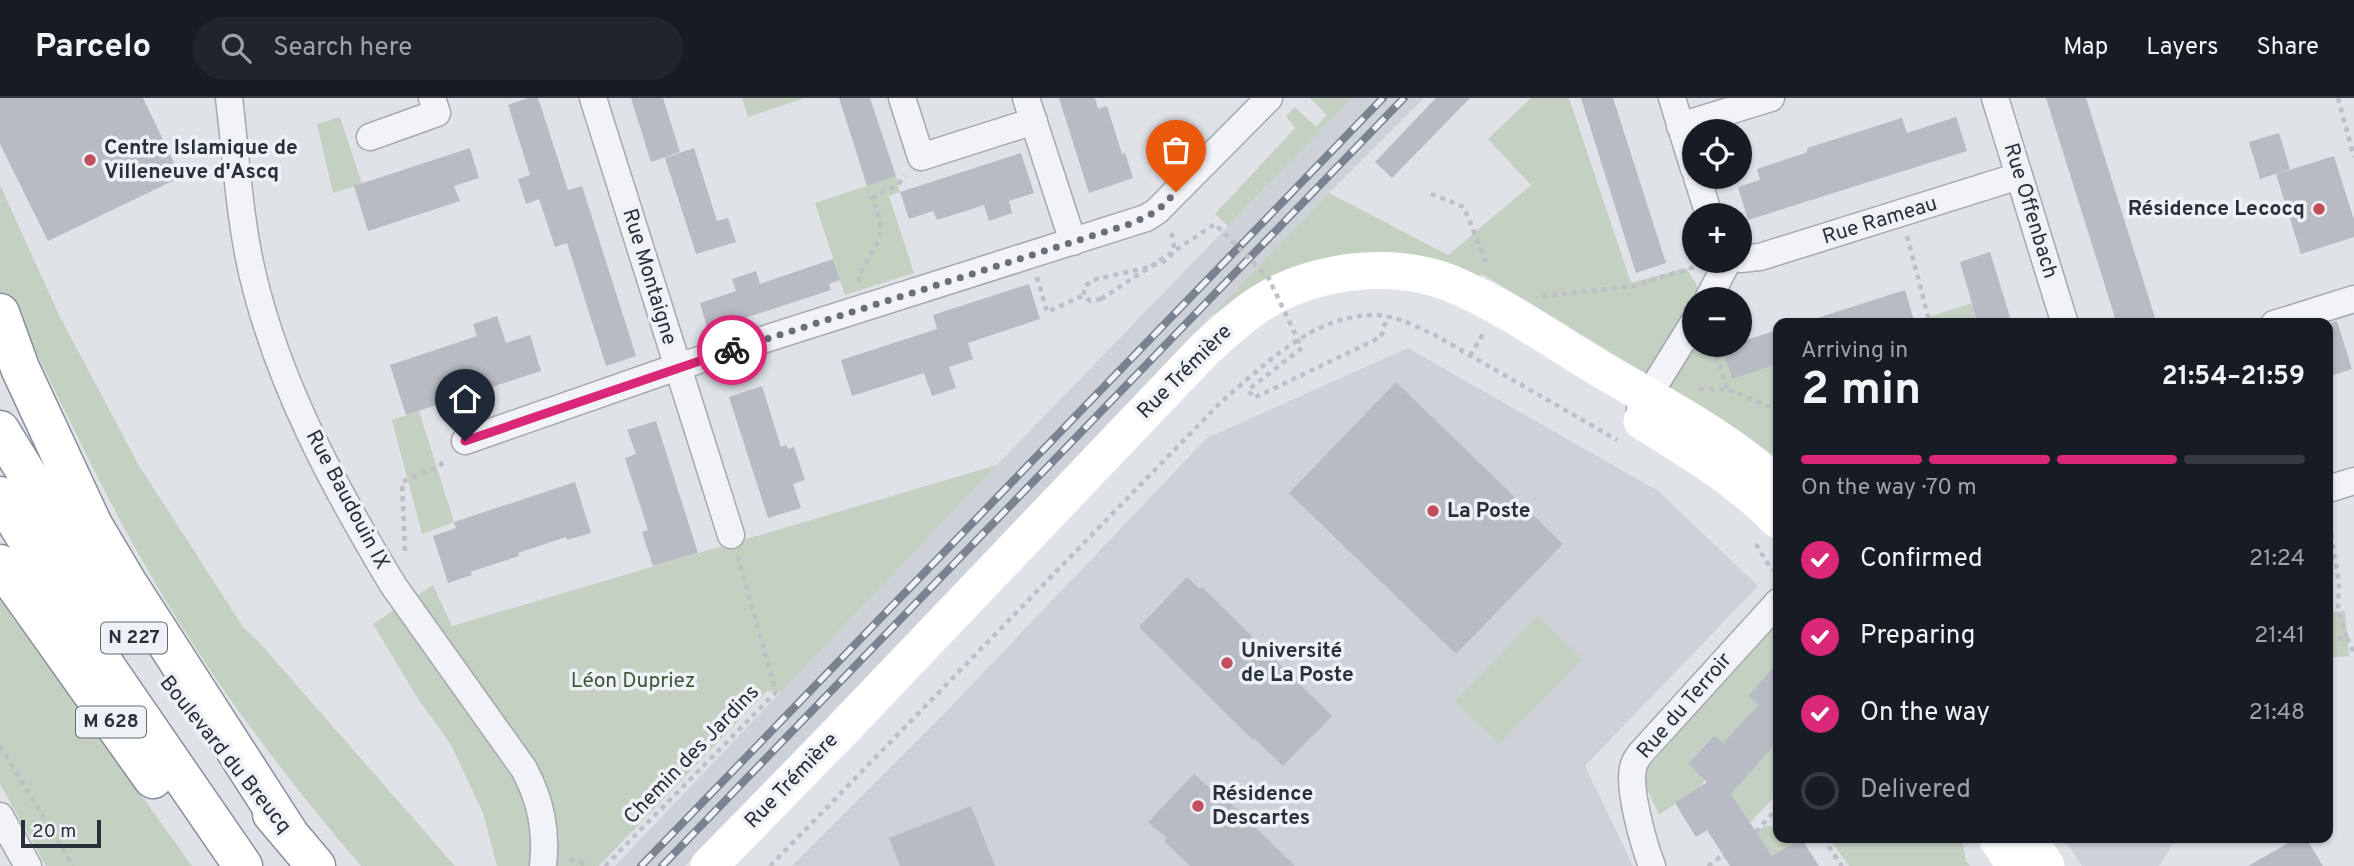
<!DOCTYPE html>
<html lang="en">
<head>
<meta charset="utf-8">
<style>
  body { margin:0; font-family:Overpass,sans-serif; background:#20242c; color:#f1f3f6; height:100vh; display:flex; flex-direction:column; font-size:26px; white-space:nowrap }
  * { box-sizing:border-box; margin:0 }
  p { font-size:23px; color:#9ea1a6 }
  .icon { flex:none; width:38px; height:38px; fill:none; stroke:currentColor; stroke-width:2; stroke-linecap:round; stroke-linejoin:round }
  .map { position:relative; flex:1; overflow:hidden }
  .side { position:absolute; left:1773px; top:220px; width:560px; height:525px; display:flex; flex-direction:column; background:#171b24; border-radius:14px; box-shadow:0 2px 5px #0004 }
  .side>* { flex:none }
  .controls { position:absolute; left:1682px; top:21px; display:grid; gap:14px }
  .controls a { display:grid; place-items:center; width:70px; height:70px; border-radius:50%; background:#171b24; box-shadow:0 2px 5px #0004; font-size:35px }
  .scale { position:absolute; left:21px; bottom:18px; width:80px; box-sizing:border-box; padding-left:7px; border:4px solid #29303c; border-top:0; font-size:19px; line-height:24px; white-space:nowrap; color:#29303c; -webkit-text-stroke:5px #eef1f5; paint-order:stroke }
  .pin { position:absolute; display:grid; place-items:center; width:60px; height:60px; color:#fff; margin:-72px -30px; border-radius:50% 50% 50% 0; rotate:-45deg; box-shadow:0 0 7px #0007 }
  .pin .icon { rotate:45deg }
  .courier { position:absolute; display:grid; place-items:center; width:70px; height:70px; margin:-35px; border:5px solid #db2777; border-radius:50%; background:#fff; color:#222; box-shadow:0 2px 9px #0007 }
  .head em { font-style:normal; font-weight:700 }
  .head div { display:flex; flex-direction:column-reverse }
  .head { display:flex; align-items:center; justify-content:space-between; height:119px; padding:0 28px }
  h1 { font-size:46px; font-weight:700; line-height:52px }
  .bar { display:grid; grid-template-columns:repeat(4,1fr); gap:10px 7px; align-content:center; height:84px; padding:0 28px }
  .bar i { height:9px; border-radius:5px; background:#363941 }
  .bar .on { background:#db2777 }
  .bar p { grid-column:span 4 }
  ol { padding:0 28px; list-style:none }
  li { display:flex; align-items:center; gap:21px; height:77px }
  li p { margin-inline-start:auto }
  li .icon { padding:7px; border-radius:50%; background:#db2777; color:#fff; stroke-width:4 }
  li:last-child { color:#9ea1a6 }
  li i { width:38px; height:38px; border:4px solid #363941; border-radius:50% }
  header { display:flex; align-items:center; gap:42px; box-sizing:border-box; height:98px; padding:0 35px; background:#171b24; border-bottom:2px solid #363941 }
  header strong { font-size:33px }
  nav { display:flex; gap:38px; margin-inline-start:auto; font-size:24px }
  .search { width:490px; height:63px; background:#20242c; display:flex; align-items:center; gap:18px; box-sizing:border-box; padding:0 24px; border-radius:38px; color:#9ea1a6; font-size:26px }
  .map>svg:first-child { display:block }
  .built { fill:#cdd1d8 }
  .green { fill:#c4d0c1 }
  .building { fill:#b7bbc3 }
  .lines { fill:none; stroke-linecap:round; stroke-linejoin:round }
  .street-casing { stroke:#a5a9b0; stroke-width:29 }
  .highway-casing { stroke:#888f9c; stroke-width:41 }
  .path { stroke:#bdc0c6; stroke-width:4.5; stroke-dasharray:5 5; stroke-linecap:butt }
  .street { stroke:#f1f3f6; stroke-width:26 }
  .secondary { stroke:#fff; stroke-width:37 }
  .highway { stroke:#fff; stroke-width:38 }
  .rail-casing { stroke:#7a818f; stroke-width:8 }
  .rail { stroke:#eef1f5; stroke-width:5; stroke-dasharray:16; stroke-linecap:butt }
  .path-bridge { stroke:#bdc0c6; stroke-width:4.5; stroke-dasharray:5 5; stroke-linecap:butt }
  .done { stroke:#696e78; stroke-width:7; stroke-dasharray:0 12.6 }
  .route { stroke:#db2777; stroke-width:9 }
  .poi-dot { fill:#c14e5d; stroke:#eef1f5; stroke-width:2.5 }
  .labels { text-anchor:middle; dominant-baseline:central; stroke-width:7; stroke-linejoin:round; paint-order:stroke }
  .shield { fill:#eef1f5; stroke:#646a74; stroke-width:2 }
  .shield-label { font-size:19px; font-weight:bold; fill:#29303c }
  .poi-label { font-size:21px; font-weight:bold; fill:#29303c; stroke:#eef1f5; text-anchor:start }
  .street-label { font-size:21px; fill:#29303c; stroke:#eef1f5 }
  .park-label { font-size:21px; fill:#3d5738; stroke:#eef1f5 }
</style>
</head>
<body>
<header>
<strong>Parcelo</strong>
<div class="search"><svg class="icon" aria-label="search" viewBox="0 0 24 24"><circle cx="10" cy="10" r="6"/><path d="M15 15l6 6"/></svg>Search here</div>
<nav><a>Map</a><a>Layers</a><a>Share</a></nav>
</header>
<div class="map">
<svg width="2354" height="768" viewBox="0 0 2354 768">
  <rect width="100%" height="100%" fill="#dfe2e7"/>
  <!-- built -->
  <path class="built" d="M1352,0H1424L1329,95L685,768H615L997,367Z
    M1408,250L1658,393L1758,488L1585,668L1633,768H792L942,618L1207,340Z
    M2064,740H2176L2159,768H2082Z"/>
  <!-- green -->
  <path class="green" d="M742,0H805L748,19Z
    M1310,0H1352L1228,128L1215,116L1295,30L1286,18L1295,9L1316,29L1327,17Z
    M1531,0H1569L1631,185L1686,170L1705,201H1694V247H1723L1733,280L1778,266V361L1737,331L1482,176L1476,186L1245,196L1210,219L1329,95L1448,157L1531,87L1488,41Z
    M340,19L362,86L333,95L317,26Z
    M896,78L900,94L889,98L914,175L845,197L815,105Z
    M0,87L60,219L138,366L243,529L258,543L455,768H361C284,678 213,584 153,481C104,398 62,305 18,218L0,226Z
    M1972,205L1978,226H1906Z
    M419,313L454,424L422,436L392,322Z
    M997,367L781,594L767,593L599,768H497L483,715L450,645L418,601L373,526L433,487L452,528Z
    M0,501L192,768H46L0,686Z
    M2345,513L2349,558L2328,560V514Z
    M1538,518L1582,561L1499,646L1455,603Z
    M1778,521V572L1748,598L1758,607L1723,645L1713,637L1688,666L1705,682L1700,689L1659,717L1641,678Z
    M1778,643V695L1750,725L1731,696Z
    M1765,728H1778V740H1799L1772,758L1756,734Z
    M1832,740H1962L1966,763L1970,768H1849L1833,746Z"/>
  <!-- building -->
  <path class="building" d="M0,0H143L181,79L48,143L0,46Z
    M528,0H538L568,92L582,88L636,258L606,268L567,145L555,149L539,101L526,106L518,81L530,77L508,7Z
    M631,0H663L680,54L651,64Z
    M839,0H870L896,78L867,88Z
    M1059,0H1095L1098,11L1107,8L1122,56L1125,55L1133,80L1089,95Z
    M1436,0H1470L1392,80L1375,64Z
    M1581,0H1613L1666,165L1636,175Z
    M2046,0H2086L2157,226H2117Z
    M1956,19L1967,53L1748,122L1738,89L1760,82L1757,71L1805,55L1808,52L1807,50L1902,20L1907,35Z
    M2279,35L2290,71L2260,81L2249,44Z
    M470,50L479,80L454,88L460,103L368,133L354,88Z
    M694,50L717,123L728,120L736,144L696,156L665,60Z
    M1021,55L1034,95L1009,103L1012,115L989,123L984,107L937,122L933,113L909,121L900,94Z
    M2334,58L2354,122V139L2301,156L2276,76Z
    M1990,154L2007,209L2012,226H1978L1960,164Z
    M833,161L840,182L829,186L831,192L708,232L700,205L736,193L732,181L756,173L760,186Z
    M1029,186L1040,221L968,245L973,261L949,269L956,290L932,298L924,275L852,298L841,262L937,231L933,217Z
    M1905,192L1915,226H1814V221Z
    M497,218L506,245L530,237L541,273L406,317L390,267L477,238L473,226Z
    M2337,223L2352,271L2328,279V226Z
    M1778,232V266L1732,281L1725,258V249L1740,247V244Z
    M1396,284L1563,446L1456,556L1289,395Z
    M762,288L781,349L786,347L788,351L794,349L805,382L793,386L801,410L768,420L729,299Z
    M656,323L698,455L653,468L642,434L648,432L625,360L636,356L627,332Z
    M575,384L591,435L567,442L566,439L518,455L519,458L470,474L472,477L448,485L433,438L456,430L454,424Z
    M1187,479L1200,491L1202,489L1332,618L1283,668L1254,640L1253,642L1139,529Z
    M1778,564V643L1731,696L1772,758L1801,740L1819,768H1730L1707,732L1696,739L1675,705L1707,684L1688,666L1714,637L1723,645L1758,607L1748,598Z
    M1194,676L1213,693L1215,690L1295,768H1190L1164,743L1167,740L1148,724Z
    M971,708L995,768H900L889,740Z
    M2297,740H2306L2323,768H2248Z"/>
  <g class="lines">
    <!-- street casing -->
    <g class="street-casing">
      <path id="street" d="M229,0C236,57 239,117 252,174C278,286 334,389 393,487L524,671C541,703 547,733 543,768
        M593,0L731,437
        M902,0L921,59L1034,23
        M1026,0L1073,144
        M1672,0L1694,71
        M1995,0L2065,226
        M1680,28L1771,0
        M370,39L437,15L432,0
        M1697,79L1709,117
        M1740,161L1760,159L2019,78
        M1708,201L1728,163
        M2274,226L2354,201
        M1640,311L1694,224
        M465,343L677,269L1146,120L1157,113L1269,0
        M2328,391L2354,383
        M0,718L28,768
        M1652,768C1644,747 1628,692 1633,670C1634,665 1637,660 1640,656L1778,504"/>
    </g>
    <!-- highway casing -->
    <g class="highway-casing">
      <path id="highway" d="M0,215L20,270L93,427L127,484L288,734
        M0,332L59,428L126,528
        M0,398L109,573L243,768
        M0,466L153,681
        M272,716L316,768"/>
    </g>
    <!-- path -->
    <path class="path" d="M2338,0L2354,59
      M1431,96L1464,109L1488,169
      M1907,138L1930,226
      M1037,179L1047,214L1084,197
      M858,184C869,144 893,148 872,100L898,86L905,78
      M1542,198L1633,188L1695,169
      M1101,201L1090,203L1084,197V189L1093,182C1107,178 1160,169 1169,160C1176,153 1174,143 1171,134
      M1714,247L1727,291
      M1302,250L1248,292L1254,300L1381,239L1387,219
      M1470,258L1483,236
      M1699,291H1727L1778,312
      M1756,446L1768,466L1778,476
      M405,453L402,384L438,369L447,361
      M2347,540L2354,555
      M2328,541L2347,540L2338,513L2339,486L2328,417
      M0,648L73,768
      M1756,734L1778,709
      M1823,740L1842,768
      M570,761L589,768
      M605,768L776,594L738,459
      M770,768L1219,306C1263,268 1309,220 1371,217C1392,216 1415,228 1433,236L1617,342
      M1708,768L1723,757"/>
    <!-- street -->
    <use href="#street" class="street"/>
    <!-- secondary -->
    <path class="secondary" d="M1642,323C1690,353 1738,381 1778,422
      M1997,740L2015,768
      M2028,740L2046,768
      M709,768L843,631L1204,252C1222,236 1240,218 1261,205C1314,172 1391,162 1450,185C1503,207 1552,242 1602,272C1662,307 1726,339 1778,388"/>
    <!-- highway -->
    <use href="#highway" class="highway"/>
    <!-- rail casing -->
    <g class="rail-casing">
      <path id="rail" d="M641,768L1383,0
        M662,768L1404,0"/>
    </g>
    <!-- rail -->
    <use href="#rail" class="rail"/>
    <!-- path-bridge -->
    <path class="path-bridge" d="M1101,201L1215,126L1268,179L1302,250"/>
  </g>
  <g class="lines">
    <!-- done -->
    <path class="done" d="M732,252L1133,125L1157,113L1176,94"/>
    <!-- route -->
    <path class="route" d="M465,343L732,252"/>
  </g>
  <!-- markers -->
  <g class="poi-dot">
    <circle cx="90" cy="62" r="7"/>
    <circle cx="2319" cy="111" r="7"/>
    <circle cx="1433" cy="413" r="7"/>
    <circle cx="1227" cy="565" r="7"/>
    <circle cx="1198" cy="708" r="7"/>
  </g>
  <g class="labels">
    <!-- shield labels -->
    <g class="shield">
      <rect x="101" y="524.5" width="66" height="31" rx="5"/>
      <rect x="76" y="608.5" width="70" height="31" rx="5"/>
    </g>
    <g class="shield-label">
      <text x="134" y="540">N 227</text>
      <text x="111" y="624">M 628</text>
    </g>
    <!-- poi labels -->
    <g class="poi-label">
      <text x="104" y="50">Centre Islamique de<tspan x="104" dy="24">Villeneuve d'Ascq</tspan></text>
      <text x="2305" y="111" text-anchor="end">Résidence Lecocq</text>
      <text x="1447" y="413">La Poste</text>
      <text x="1241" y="553">Université<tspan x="1241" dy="24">de La Poste</tspan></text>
      <text x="1212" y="696">Résidence<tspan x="1212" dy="24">Descartes</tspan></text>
    </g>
    <!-- street labels -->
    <g class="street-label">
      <text transform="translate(2030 113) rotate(73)">Rue Offenbach</text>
      <text transform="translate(1880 123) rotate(-17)">Rue Rameau</text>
      <text transform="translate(649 179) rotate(73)">Rue Montaigne</text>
      <text transform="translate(1185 274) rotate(-45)">Rue Trémière</text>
      <text transform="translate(347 402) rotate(62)">Rue Baudouin IX</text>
      <text transform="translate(1685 608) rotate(-49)">Rue du Terroir</text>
      <text transform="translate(225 657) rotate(51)">Boulevard du Breucq</text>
      <text transform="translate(692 657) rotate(-46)">Chemin des Jardins</text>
      <text transform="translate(792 683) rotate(-46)">Rue Trémière</text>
    </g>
    <!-- park labels -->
    <g class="park-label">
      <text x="633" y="583">Léon Dupriez</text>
    </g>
  </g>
</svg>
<div class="controls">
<a><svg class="icon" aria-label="locate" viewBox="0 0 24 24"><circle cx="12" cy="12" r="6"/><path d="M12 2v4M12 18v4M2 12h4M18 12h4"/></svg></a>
<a>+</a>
<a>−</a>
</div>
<div class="scale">20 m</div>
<div class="pin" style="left:1176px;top:94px;background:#ea580c"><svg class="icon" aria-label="bag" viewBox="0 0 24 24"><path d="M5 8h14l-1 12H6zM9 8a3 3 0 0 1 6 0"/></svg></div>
<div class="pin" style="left:465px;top:343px;background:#1f2937"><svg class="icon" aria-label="home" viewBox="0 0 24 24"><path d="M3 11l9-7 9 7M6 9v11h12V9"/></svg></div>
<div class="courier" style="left:732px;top:252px"><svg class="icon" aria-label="bike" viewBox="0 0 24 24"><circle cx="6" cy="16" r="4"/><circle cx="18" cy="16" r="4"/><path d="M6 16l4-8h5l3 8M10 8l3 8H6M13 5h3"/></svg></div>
<section class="side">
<div class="head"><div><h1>2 min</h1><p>Arriving in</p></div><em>21:54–21:59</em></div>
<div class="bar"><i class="on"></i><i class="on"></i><i class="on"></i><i></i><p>On the way · 70 m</p></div>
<ol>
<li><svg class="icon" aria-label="check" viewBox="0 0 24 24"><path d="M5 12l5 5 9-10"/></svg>Confirmed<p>21:24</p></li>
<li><svg class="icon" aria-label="check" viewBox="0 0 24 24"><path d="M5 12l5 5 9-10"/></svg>Preparing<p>21:41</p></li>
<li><svg class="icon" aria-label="check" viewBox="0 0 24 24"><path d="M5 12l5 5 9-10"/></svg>On the way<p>21:48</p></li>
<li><i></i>Delivered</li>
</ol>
</section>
</div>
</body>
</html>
